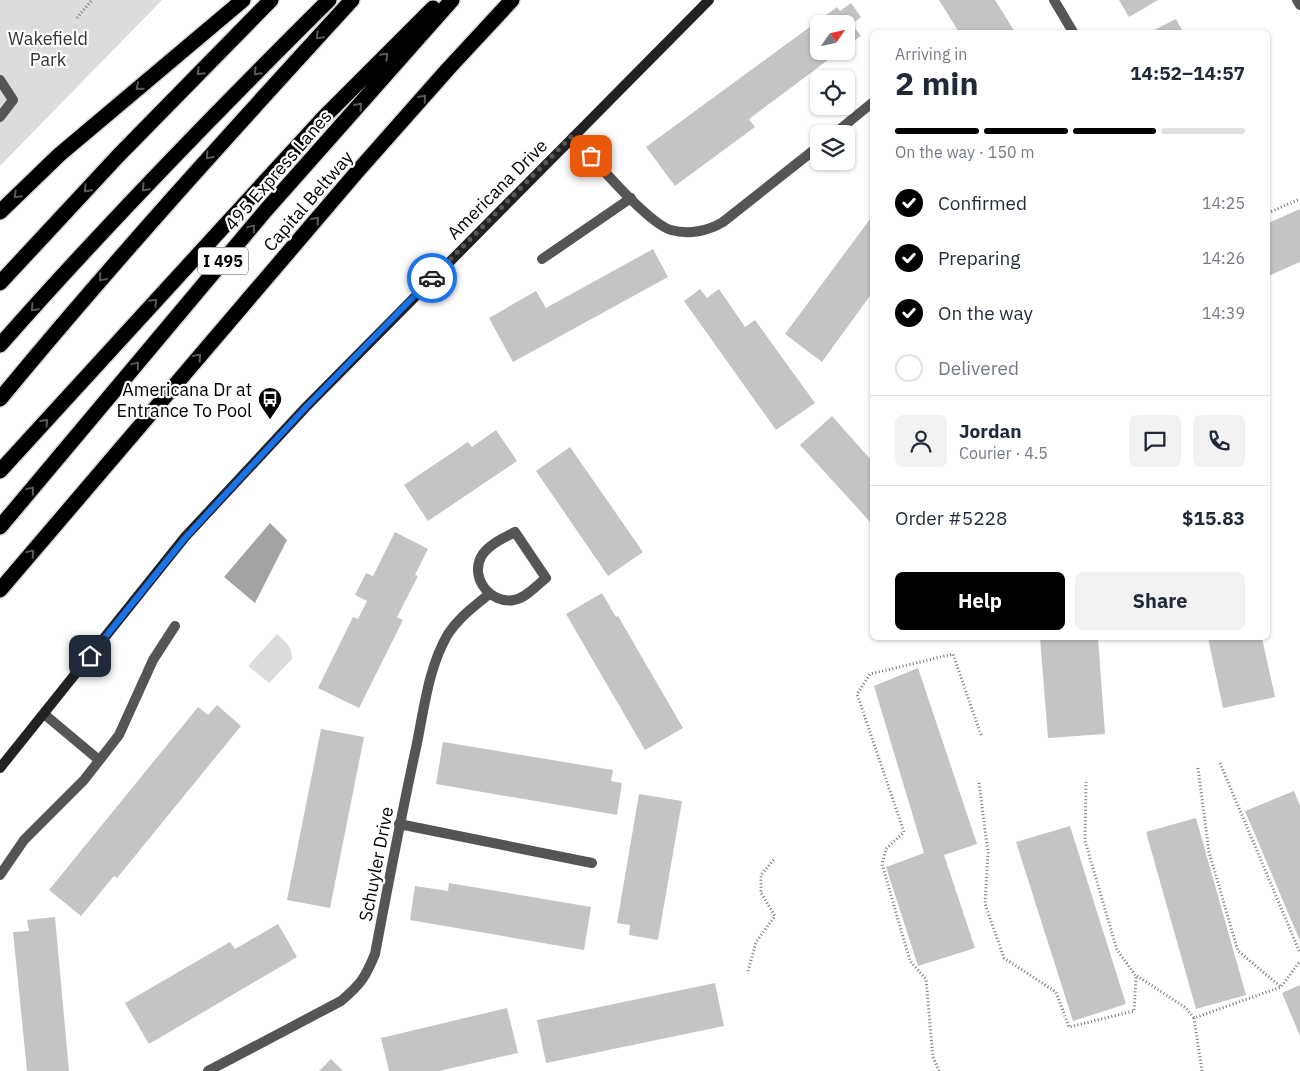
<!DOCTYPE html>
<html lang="en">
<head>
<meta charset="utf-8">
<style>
  body { margin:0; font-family:"IBM Plex Sans",sans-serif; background:#f2f2f3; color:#1f2937; height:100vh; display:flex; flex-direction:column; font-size:19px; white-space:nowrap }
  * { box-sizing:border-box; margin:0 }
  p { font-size:16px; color:#747a83 }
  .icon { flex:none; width:28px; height:28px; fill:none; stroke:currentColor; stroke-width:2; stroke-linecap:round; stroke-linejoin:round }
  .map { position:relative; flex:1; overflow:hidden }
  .drawer { position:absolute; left:870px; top:30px; width:400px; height:610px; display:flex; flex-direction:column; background:#fff; border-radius:8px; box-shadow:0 1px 4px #0004 }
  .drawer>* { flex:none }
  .needle { width:32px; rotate:56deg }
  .fabs { position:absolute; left:810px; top:15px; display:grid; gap:10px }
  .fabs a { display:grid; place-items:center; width:45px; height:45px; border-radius:8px; background:#fff; box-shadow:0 1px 4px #0004; font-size:25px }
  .pin { position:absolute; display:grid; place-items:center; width:42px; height:42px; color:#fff; margin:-21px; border-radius:10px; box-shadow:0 2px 8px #0006 }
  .courier { position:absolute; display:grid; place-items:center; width:50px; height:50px; margin:-25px; border:4px solid #1a73e8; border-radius:50%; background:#fff; color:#222; box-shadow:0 1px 6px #0007 }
  .head em { font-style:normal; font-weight:800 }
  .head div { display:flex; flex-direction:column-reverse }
  .head { display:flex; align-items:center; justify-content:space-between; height:85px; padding:0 25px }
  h1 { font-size:32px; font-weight:800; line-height:38px }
  .bar { display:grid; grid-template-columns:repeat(4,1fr); gap:8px 5px; align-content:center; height:60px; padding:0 25px }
  .bar i { height:6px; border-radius:4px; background:#e0e1e3 }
  .bar .current { background:#000 }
  .bar p { grid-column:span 4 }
  .line { display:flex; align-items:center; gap:12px; padding:0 25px; border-top:1px solid #e0e1e3 }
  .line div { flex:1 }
  .round { display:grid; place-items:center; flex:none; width:52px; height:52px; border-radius:8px; background:#f2f2f3 }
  ol { padding:0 25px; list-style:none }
  li { display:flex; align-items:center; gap:15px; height:55px }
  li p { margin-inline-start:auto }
  li .icon { padding:5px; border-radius:50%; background:#000; color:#fff; stroke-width:4 }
  li:last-child { color:#747a83 }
  li i { width:28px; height:28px; border:2px solid #e0e1e3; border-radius:50% }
  .action { display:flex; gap:10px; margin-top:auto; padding:10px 25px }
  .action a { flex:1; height:58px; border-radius:8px; background:#000; color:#fff; font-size:20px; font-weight:800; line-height:58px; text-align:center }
  .action a+a { background:#f2f2f3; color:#1f2937 }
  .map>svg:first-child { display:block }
  .green { fill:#dcdcdc }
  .water { fill:#a3a3a3 }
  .building { fill:#c4c4c4 }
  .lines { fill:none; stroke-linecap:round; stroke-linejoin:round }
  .highway-casing { stroke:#dbdbdb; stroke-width:18 }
  .path { stroke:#777; stroke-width:3; stroke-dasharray:1 2.5; stroke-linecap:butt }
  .lane { stroke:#555; stroke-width:10 }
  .street { stroke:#555; stroke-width:10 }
  .secondary { stroke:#222; stroke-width:10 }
  .highway { stroke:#000; stroke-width:15 }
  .oneway { stroke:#595959 }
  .done { stroke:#595959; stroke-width:5; stroke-dasharray:0 9 }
  .route { stroke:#1a73e8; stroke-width:6 }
  .labels { text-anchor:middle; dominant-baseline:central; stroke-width:4.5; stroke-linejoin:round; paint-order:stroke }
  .shield { fill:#fff; stroke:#4c4c4c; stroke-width:1 }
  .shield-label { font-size:16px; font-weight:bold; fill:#000 }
  .park-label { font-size:18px; fill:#333; stroke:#fff }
  .street-label { font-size:18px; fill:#000; stroke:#fff }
  .poi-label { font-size:18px; fill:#000; stroke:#fff; text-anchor:end }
</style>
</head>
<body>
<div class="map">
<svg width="1300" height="1071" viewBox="0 0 1300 1071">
  <rect width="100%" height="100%" fill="#fff"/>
  <!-- green -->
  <path class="green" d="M0,0H162L0,166Z
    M277,634C286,642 292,646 292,659L269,683L248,666Z"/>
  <!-- water -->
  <path class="water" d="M270,523L287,540L255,603L224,577Z"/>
  <!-- building -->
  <path class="building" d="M939,0H995L1015,32H959Z
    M1119,0H1158L1129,17Z
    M851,3L861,17L852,24L861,36L846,46V24H819V51H840L749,119L755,127L675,186L646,147L837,7L840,11Z
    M1176,19L1183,32H1150Z
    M1300,209V262L1268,276V223Z
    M870,219L872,221V293L822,362L785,334Z
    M653,249L668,277L513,362L489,318L536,291L546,308Z
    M700,289L707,298L719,289L745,327L755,320L815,403L776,430L684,301Z
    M832,416L872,461V524L800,445Z
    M496,430L517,461L428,521L404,485L468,442L472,447Z
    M570,447L643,552L608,576L536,471Z
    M395,532L428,549L415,575L418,576L397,617L403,620L359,708L318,688L353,617L358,619L367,601L355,595L366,573L373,576Z
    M602,593L616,617L618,616L683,728L645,750L566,614Z
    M1040,638H1098L1105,734L1048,738Z
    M1208,638H1262L1275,697L1223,708Z
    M918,668L977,844L944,855L975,948L918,966L886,867L924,853L874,686Z
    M217,705L241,726L117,878L114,876L81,916L49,890L198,707L208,715Z
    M321,729L364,737L330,908L287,900Z
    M443,742L613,770L611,781L622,783L617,815L436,784Z
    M1294,791L1300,806V941L1245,811Z
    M639,794L682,801L658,940L629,935L630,925L617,923Z
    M1196,818L1246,995L1196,1009L1146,832Z
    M1070,826L1126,1004L1073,1021L1016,842Z
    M449,883L591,907L584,950L410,920L415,886L448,891Z
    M55,917L69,1071H27L13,932L29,931L27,920Z
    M278,924L297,957L149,1044L125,1003L230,942L235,949Z
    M715,983L724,1026L546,1063L537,1020Z
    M1300,985V1036L1282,993Z
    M507,1008L518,1053L439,1071H389L381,1038Z
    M331,1059L343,1071H319Z"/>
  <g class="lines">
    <!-- highway casing -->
    <g class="highway-casing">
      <path id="highway" d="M0,212L59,155L243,0
        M0,283L118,156L271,0
        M0,345C105,226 216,112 329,0
        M0,399C113,262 232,131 352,0
        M0,471L324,117L433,8
        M0,527L266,210L452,0
        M0,590L356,173L448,69L512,0"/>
    </g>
    <!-- path -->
    <path class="path" d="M77,18L92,0
      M1268,213L1300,199
      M1220,763L1300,953
      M1198,768L1209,852L1238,951L1281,987
      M979,783L988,853L985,904L1004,958L1056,992L1069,1027L1134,1011L1136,976L1117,950L1085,841L1086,782
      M748,971L756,942L775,916L761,893V875L775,858
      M1137,976L1186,1008L1194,1018
      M939,1071L933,1057L926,979L910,961L882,864L886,849L904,832L857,694L870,674L953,654L981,735
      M1202,1071L1194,1018L1281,987L1300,961"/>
    <!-- lane -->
    <path class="lane" d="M0,80L13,100L0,117
      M542,259L631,198
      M44,714L99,760
      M399,824L592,863"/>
    <!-- street -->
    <path class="street" d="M1054,0L1073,32
      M1297,0L1300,5
      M834,134L872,103
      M573,137C592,157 647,223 671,230C689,235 708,231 723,222L819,146
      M515,532L546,578C537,585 526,598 514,600C491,604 470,579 481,557C487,545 504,538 515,532Z
      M0,875L24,840L84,780L119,735L153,660L175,626
      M208,1071L341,1001C361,984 365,978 375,954C388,885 401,816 416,748C424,710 428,668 448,634C459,617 474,607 489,594"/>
    <!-- secondary -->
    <path class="secondary" d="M0,768L185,537L306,407L709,0"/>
    <!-- highway -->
    <use href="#highway" class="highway"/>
  </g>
  <!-- one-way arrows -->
  <defs><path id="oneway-chevron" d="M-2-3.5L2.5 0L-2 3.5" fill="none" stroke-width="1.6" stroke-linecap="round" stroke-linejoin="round" transform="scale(1.25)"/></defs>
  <g class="oneway">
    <use href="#oneway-chevron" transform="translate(319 36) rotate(133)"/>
    <use href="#oneway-chevron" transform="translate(385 56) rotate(-45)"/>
    <use href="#oneway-chevron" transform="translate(200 72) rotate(134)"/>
    <use href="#oneway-chevron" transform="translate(257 72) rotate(134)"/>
    <use href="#oneway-chevron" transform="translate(139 87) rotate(140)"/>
    <use href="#oneway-chevron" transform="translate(423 98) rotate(-49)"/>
    <use href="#oneway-chevron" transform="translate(359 106) rotate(-48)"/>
    <use href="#oneway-chevron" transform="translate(209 156) rotate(132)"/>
    <use href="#oneway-chevron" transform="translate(145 188) rotate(134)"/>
    <use href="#oneway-chevron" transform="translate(87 189) rotate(133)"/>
    <use href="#oneway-chevron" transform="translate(17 195) rotate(135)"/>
    <use href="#oneway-chevron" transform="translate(316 220) rotate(-49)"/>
    <use href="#oneway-chevron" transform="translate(252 228) rotate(-50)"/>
    <use href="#oneway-chevron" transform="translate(102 278) rotate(131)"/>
    <use href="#oneway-chevron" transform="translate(154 302) rotate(-47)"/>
    <use href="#oneway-chevron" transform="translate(34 308) rotate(133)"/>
    <use href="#oneway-chevron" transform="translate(198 357) rotate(-49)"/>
    <use href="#oneway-chevron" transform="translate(136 365) rotate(-50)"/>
    <use href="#oneway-chevron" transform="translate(45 422) rotate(-48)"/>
    <use href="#oneway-chevron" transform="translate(31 490) rotate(-50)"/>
    <use href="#oneway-chevron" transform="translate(31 553) rotate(-50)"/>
  </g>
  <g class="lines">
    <!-- done -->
    <path class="done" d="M432,278L572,136L591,156"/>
    <!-- route -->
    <path class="route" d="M90,656L185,538L306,407L432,278"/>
  </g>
  <!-- icons -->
  <defs>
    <g id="bus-pin" transform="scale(1.25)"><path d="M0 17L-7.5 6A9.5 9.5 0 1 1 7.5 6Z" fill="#000" stroke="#fff"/><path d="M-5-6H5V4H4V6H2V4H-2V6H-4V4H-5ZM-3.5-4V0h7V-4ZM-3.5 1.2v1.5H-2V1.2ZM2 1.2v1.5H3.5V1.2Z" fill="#fff"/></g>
  </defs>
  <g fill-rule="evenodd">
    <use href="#bus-pin" x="270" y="399"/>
  </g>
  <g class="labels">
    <!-- shield labels -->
    <rect class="shield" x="198" y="247.5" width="50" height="27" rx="4"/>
    <g class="shield-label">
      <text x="223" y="261">I 495</text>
    </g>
    <!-- park labels -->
    <g class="park-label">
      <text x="48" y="38">Wakefield<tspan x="48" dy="21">Park</tspan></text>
    </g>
    <!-- street labels -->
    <g class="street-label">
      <text transform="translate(278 170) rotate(-49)">495 Express Lanes</text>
      <text transform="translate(497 189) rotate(-45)">Americana Drive</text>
      <text transform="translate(308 201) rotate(-49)">Capital Beltway</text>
      <text transform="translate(376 864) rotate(-79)">Schuyler Drive</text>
    </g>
    <!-- poi labels -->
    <g class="poi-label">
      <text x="252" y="389">Americana Dr at<tspan x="252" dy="21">Entrance To Pool</tspan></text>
    </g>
  </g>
</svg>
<div class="fabs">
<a><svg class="needle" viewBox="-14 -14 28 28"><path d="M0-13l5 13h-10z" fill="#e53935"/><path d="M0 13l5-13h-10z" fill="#747a83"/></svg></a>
<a><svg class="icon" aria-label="locate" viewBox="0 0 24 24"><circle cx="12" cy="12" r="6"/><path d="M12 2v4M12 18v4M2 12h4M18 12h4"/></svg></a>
<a><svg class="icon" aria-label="layers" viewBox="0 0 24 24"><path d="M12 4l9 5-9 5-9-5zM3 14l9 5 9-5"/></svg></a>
</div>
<div class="pin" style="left:591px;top:156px;background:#ea580c"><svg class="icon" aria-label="bag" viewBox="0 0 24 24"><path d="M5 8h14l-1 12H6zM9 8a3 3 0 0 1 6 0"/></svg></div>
<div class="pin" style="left:90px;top:656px;background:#1f2937"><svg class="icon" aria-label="home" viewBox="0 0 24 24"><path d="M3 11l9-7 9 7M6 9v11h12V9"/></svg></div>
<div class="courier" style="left:432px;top:278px"><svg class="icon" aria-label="car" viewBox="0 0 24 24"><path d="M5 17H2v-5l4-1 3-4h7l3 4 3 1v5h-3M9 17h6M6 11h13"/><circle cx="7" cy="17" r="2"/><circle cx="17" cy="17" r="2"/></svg></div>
<section class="drawer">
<div class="head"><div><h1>2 min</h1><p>Arriving in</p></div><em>14:52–14:57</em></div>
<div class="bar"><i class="current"></i><i class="current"></i><i class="current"></i><i></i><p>On the way · 150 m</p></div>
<ol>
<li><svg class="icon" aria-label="check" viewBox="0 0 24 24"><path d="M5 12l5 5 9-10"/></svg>Confirmed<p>14:25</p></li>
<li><svg class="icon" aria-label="check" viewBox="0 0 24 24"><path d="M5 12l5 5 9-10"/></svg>Preparing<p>14:26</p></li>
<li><svg class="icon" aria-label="check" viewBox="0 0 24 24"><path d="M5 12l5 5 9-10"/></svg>On the way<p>14:39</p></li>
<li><i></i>Delivered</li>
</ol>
<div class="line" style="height:90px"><a class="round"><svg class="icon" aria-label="person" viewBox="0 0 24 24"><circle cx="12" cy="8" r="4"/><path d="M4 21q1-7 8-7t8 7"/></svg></a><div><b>Jordan</b><p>Courier · 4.5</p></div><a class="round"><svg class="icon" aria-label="chat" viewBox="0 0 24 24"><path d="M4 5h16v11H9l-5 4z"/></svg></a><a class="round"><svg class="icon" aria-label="phone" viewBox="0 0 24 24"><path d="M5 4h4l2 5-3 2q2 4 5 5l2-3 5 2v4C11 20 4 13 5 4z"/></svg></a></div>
<div class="line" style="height:65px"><div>Order #5228</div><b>$15.83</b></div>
<div class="action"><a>Help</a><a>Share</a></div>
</section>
</div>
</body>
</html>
